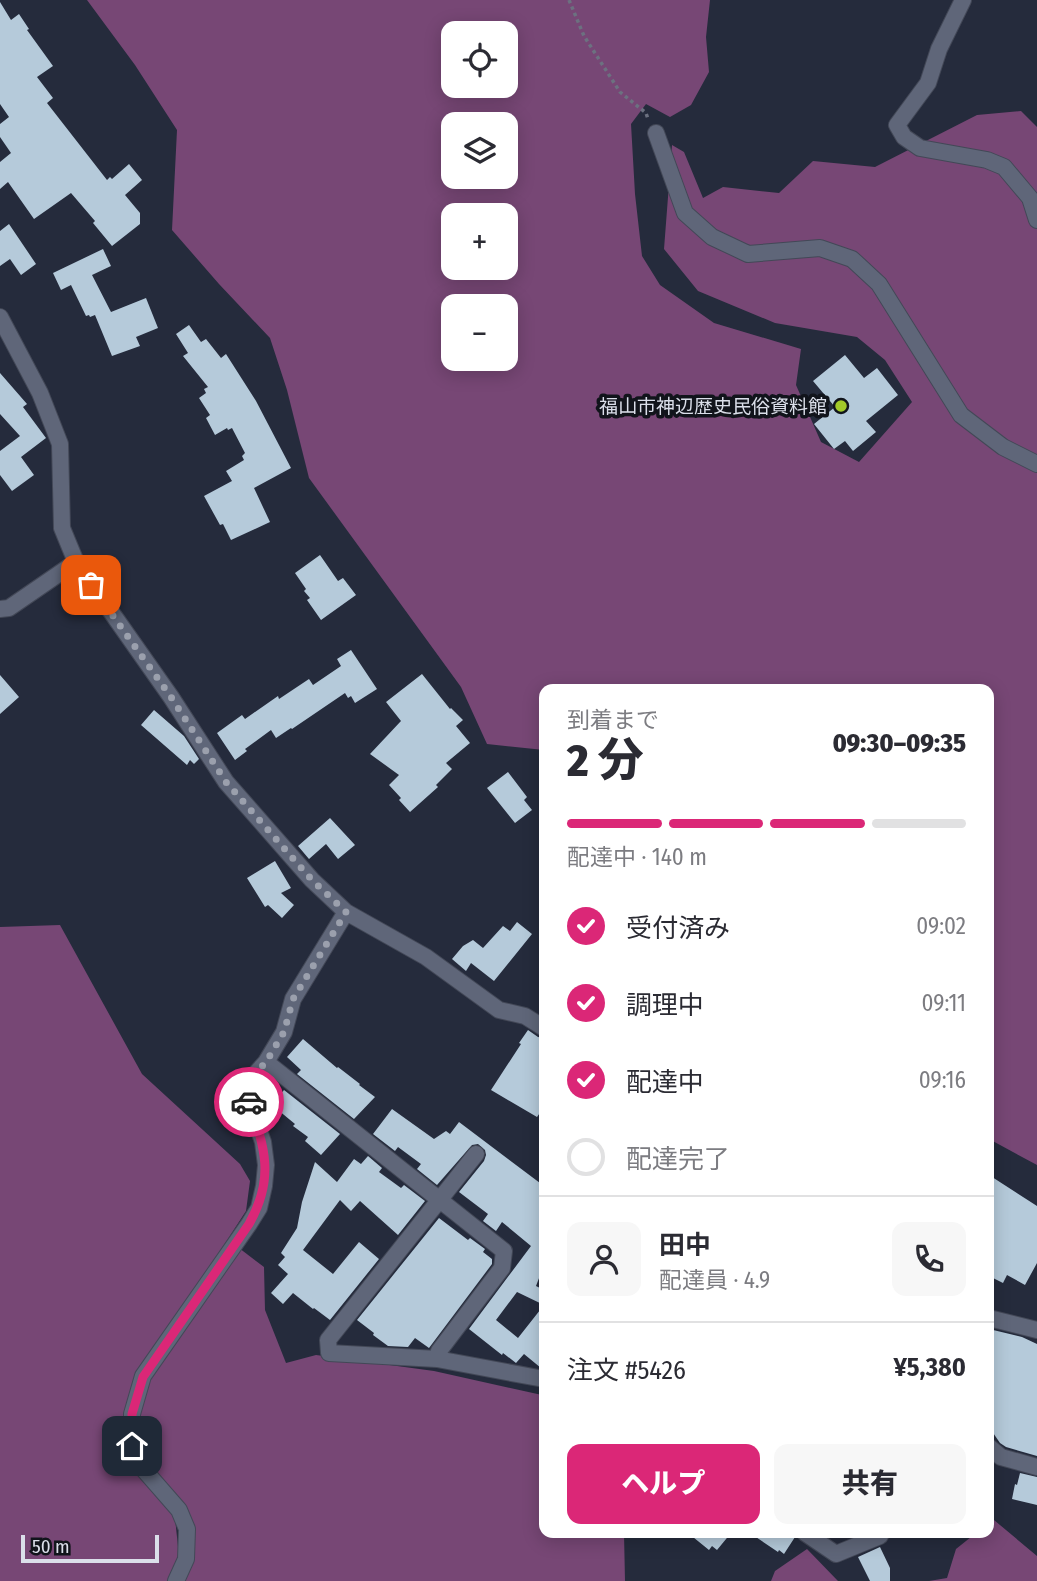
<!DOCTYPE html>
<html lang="ja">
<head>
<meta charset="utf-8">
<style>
  body { margin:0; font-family:"Fira Sans Condensed","Noto Sans JP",sans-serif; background:#f7f7f7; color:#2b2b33; height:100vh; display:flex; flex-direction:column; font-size:26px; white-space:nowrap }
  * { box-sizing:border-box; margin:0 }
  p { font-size:23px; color:#7c7c81 }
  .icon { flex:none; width:38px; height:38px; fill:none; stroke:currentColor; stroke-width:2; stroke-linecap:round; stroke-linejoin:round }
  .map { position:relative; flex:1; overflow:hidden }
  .details { position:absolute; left:539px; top:684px; width:455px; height:854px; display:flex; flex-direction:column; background:#fff; border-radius:14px; box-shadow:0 4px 18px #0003 }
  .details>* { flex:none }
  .buttons { position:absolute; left:441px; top:21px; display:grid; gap:14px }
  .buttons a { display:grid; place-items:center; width:77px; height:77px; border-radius:14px; background:#fff; box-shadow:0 4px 18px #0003; font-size:35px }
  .scale { position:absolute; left:21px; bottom:18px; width:138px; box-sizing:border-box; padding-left:7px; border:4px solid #dbdfea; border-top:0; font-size:19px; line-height:24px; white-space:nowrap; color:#dbdfea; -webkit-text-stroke:5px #11141b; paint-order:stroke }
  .pin { position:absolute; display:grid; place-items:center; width:60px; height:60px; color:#fff; margin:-30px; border-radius:14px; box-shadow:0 4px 10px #0006 }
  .courier { position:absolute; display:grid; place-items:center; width:70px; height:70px; margin:-35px; border:5px solid #db2777; border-radius:50%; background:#fff; color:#222; box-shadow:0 2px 9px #0007 }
  .headline em { font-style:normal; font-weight:800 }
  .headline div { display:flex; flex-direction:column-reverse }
  .headline { display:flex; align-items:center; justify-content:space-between; height:119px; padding:0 28px }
  h1 { font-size:46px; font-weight:800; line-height:52px }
  .bar { display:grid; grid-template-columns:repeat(4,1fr); gap:10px 7px; align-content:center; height:84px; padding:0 28px }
  .bar i { height:9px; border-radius:5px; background:#e1e1e2 }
  .bar .current { background:#db2777 }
  .bar p { grid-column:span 4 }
  .line { display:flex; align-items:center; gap:18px; padding:0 28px; border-top:2px solid #e1e1e2 }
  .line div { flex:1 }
  .round { display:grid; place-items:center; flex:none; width:74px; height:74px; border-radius:14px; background:#f7f7f7 }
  ol { padding:0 28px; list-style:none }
  li { display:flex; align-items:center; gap:21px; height:77px }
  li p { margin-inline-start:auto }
  li .icon { padding:7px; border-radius:50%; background:#db2777; color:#fff; stroke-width:4 }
  li:last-child { color:#7c7c81 }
  li i { width:38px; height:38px; border:4px solid #e1e1e2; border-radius:50% }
  .action { display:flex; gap:14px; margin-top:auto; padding:14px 28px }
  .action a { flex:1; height:80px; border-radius:14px; background:#db2777; color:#fff; font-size:28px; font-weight:800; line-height:80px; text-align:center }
  .action a+a { background:#f7f7f7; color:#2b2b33 }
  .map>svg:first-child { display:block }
  .forest { fill:#774775; fill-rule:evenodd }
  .building { fill:#b5cada; fill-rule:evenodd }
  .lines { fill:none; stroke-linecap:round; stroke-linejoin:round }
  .minor-casing { stroke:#434857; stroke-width:18 }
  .path { stroke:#6c7180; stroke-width:3.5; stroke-dasharray:3.5 3.5; stroke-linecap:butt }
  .minor { stroke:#5f6679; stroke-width:16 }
  .done { stroke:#9ba0ad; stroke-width:7; stroke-dasharray:0 12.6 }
  .route { stroke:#db2777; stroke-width:9 }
  .poi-dot { fill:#a2c929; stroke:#11141b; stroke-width:2.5 }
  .labels { text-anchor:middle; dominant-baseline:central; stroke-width:7; stroke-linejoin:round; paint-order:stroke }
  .poi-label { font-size:19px; fill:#dbdfea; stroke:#11141b; text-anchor:end }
</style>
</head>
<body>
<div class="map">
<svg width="1037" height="1581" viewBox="0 0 1037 1581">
  <rect width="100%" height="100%" fill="#252b3c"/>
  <!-- forest -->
  <path class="forest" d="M87,0H710L706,37L709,72L691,105L670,117L646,104L631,124L635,194L642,256L660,285L714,323L801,349L796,385L821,442L859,462L912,402L885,360L857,337L775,323L698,291L664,249L672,145L684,152L703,198L723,187L779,193L813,161L875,167L977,115L1021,111L1037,127V1165L989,1139V690H544V750L487,744L461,687L309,478L287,390L270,338L219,284L172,230L177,130L135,65ZM453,33H506V86H453ZM453,124H506V177H453ZM453,215H506V268H453ZM453,306H506V359H453Z
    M60,925L142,1074L240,1164L250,1181L246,1211L139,1376L127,1405L123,1438L143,1476L175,1518L179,1556L169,1581H0V927Z
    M239,1248L264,1267L265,1310L286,1363L316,1355L434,1371L542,1395L544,1398V1533H624L625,1581H180L191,1528L148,1469L136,1445L137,1415L147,1378Z
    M994,1520L1037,1556V1581H929L947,1578L956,1549L976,1533H989V1524Z
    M807,1549L838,1581H771L775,1571Z"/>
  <!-- building -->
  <path class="building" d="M0,2L11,20L19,14L29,29L27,30L53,66L37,77L53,98L47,103L107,180L110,177L112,179L129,164L142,180L125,195L140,213V224L112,246L93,223L95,221L71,193L34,219L8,182L0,189V162L11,153L0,137V124L9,117L0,104Z
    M9,224L36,264L21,275L10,259L0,266V231Z
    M103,249L111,266L92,275L111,312L146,298L158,328L136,337L140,346L112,356L95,315L90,317L89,315L86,316L71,285L61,290L53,273Z
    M189,325L201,342L206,339L221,358L226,354L256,401L291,468L254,488L270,522L231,540L223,524L220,525L204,496L232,481L226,471L244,460L242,456L245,453L232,428L228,430L227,428L215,435L206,418L210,415L199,398L206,393L204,389L208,387L183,356L188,353L176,334Z
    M845,355L864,378L877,368L898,395L866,421L876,432L853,451L845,441L834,449L814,424L835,407L813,381Z
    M0,373L27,404L23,407L46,438L21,457L34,475L12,491L0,475V451L20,436L0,414Z
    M320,555L338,581L343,578L356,595L321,620L307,600L310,598L304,591L306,589L295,573Z
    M351,650L377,689L355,703L351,696L348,698L345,693L292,729L291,728L276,738L271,730L245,749L247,751L235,760L217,733L242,715L245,719L278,696L279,699L309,679L313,685L341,666L337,659Z
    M422,674L450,709L451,708L463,720L456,726L470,743L446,763L452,769L436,785L438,787L410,812L399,800L401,798L389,785L399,775L370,754L401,721L386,702Z
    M0,675L19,697L0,714Z
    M154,710L184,736L199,759L194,764L190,760L187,765L141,725Z
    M508,772L527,797L524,800L532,810L515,823L487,788Z
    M330,818L355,845L338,859L326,844L309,859L298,846Z
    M275,861L291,888L281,893L294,905L282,918L268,905L265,907L247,878Z
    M517,922L532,934L494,981L471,963L466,971L452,959L463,946L473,940L483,948L503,926L510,931Z
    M528,1030L538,1037L544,1038V1107L537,1117L491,1090L521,1044L519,1043Z
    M303,1039L337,1068L338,1067L360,1084L359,1085L375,1097L354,1119L297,1074L301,1070L287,1057Z
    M284,1090L340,1134L321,1155L305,1141L308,1137L293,1126L295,1124L278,1110L280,1109L273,1103Z
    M392,1109L434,1139L446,1131L450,1134L459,1122L544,1186V1265L536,1286L544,1290V1368H541L524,1354L516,1363L503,1353L502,1355L469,1329L531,1246L502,1222L496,1231L483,1221L488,1214L459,1192L484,1161L486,1155L485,1150L478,1144L472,1145L437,1185L417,1169L421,1164L398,1147L395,1151L373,1134ZM517,1292L544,1305L518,1338L496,1320Z
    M368,1156L382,1168L379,1172L401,1188L404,1185L425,1201L398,1235L360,1201L351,1211L340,1200L303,1250L333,1274L359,1242L379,1259L330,1320L314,1308L313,1309L293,1293L283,1304L271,1293L288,1274L278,1265L285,1257L281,1253L297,1228L302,1202L315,1162L337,1182L354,1159L361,1164Z
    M989,1175L1037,1206V1263L1025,1285L1007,1275L1003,1283L989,1276Z
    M439,1218L468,1240L470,1238L485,1249L483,1252L492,1259V1264L429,1348L415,1338L408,1347L388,1346L373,1335L374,1333L357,1320Z
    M989,1329L1022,1337L1037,1344V1456L1006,1447L1000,1443L989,1427Z
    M1020,1473L1037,1477V1505L1012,1499L1015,1484L1017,1485Z
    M688,1533H731L717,1550L712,1546L709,1550Z
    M750,1533H795V1537L784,1554L779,1550L778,1552Z
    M880,1547L890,1568V1581H870L858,1557Z"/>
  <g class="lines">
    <!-- minor casing -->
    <g class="minor-casing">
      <path id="minor" d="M963,0L939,49L928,83L897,125L904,137L920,148L987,160L1004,167L1030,198L1037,220
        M656,133L685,213L712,237L748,254L820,248L852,259L879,284L961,415L1003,447L1037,464
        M0,317L40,393L60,444L62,528L76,562L171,697L226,782L312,880L346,912L426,957L499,1010L525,1016L544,1028
        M0,609L9,608L76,562
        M266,1062L504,1251L502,1268L439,1351L437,1359
        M476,1154L328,1340L329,1353L437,1359L544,1379
        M989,1318L1037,1330
        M989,1447L1001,1457L1037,1467
        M805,1533L836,1554L880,1536L881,1533
        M176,1581L186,1559L187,1529L179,1510L145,1471L132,1446V1414L143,1376L249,1224L259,1208L264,1186L266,1165L263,1142L246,1094L248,1082L266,1062L284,1032L293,999L346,912"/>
    </g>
    <!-- path -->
    <path class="path" d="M569,0L584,36L620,92L646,113L648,119"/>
    <!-- minor -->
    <use href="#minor" class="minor"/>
  </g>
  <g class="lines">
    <!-- done -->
    <path class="done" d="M91,585L171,697L226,782L312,880L346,912L293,999L284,1032L266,1062L248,1082L246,1094L249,1102"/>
    <!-- route -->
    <path class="route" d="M132,1446V1414L143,1377L249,1224C275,1178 265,1148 249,1102"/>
  </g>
  <!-- markers -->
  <circle class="poi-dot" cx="841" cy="406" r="7"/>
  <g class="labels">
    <!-- poi labels -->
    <g class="poi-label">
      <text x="827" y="406">福山市神辺歴史民俗資料館</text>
    </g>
  </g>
</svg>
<div class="buttons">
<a><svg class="icon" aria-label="locate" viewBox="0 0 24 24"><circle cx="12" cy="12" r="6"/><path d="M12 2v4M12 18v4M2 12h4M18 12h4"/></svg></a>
<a><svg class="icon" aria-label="layers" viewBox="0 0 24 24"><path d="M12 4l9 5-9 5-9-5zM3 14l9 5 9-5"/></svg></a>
<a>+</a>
<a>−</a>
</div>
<div class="scale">50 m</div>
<div class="pin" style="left:91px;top:585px;background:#ea580c"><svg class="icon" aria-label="bag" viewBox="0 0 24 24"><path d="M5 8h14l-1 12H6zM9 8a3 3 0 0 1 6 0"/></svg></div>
<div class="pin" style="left:132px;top:1446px;background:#1f2937"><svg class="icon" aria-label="home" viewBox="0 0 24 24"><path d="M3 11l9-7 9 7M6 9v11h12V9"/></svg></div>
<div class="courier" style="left:249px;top:1102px"><svg class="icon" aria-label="car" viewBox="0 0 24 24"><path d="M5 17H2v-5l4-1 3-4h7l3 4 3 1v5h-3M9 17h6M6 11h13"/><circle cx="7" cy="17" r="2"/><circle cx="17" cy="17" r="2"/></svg></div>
<section class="details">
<div class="headline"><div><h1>2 分</h1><p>到着まで</p></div><em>09:30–09:35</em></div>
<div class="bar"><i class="current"></i><i class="current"></i><i class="current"></i><i></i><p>配達中 · 140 m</p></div>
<ol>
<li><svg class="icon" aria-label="check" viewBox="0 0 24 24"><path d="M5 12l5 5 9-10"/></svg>受付済み<p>09:02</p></li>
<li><svg class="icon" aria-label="check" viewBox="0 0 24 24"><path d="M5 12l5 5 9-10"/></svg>調理中<p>09:11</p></li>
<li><svg class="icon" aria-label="check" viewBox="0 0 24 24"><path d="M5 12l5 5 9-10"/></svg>配達中<p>09:16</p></li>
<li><i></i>配達完了</li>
</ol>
<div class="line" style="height:126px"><a class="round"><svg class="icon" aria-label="person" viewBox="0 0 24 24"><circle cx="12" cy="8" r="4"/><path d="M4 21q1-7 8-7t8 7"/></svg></a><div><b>田中</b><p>配達員 · 4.9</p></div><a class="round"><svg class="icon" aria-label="phone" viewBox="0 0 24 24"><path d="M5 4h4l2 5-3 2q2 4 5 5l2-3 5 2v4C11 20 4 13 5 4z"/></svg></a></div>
<div class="line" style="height:91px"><div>注文 #5426</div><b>¥5,380</b></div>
<div class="action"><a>ヘルプ</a><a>共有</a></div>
</section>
</div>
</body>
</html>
